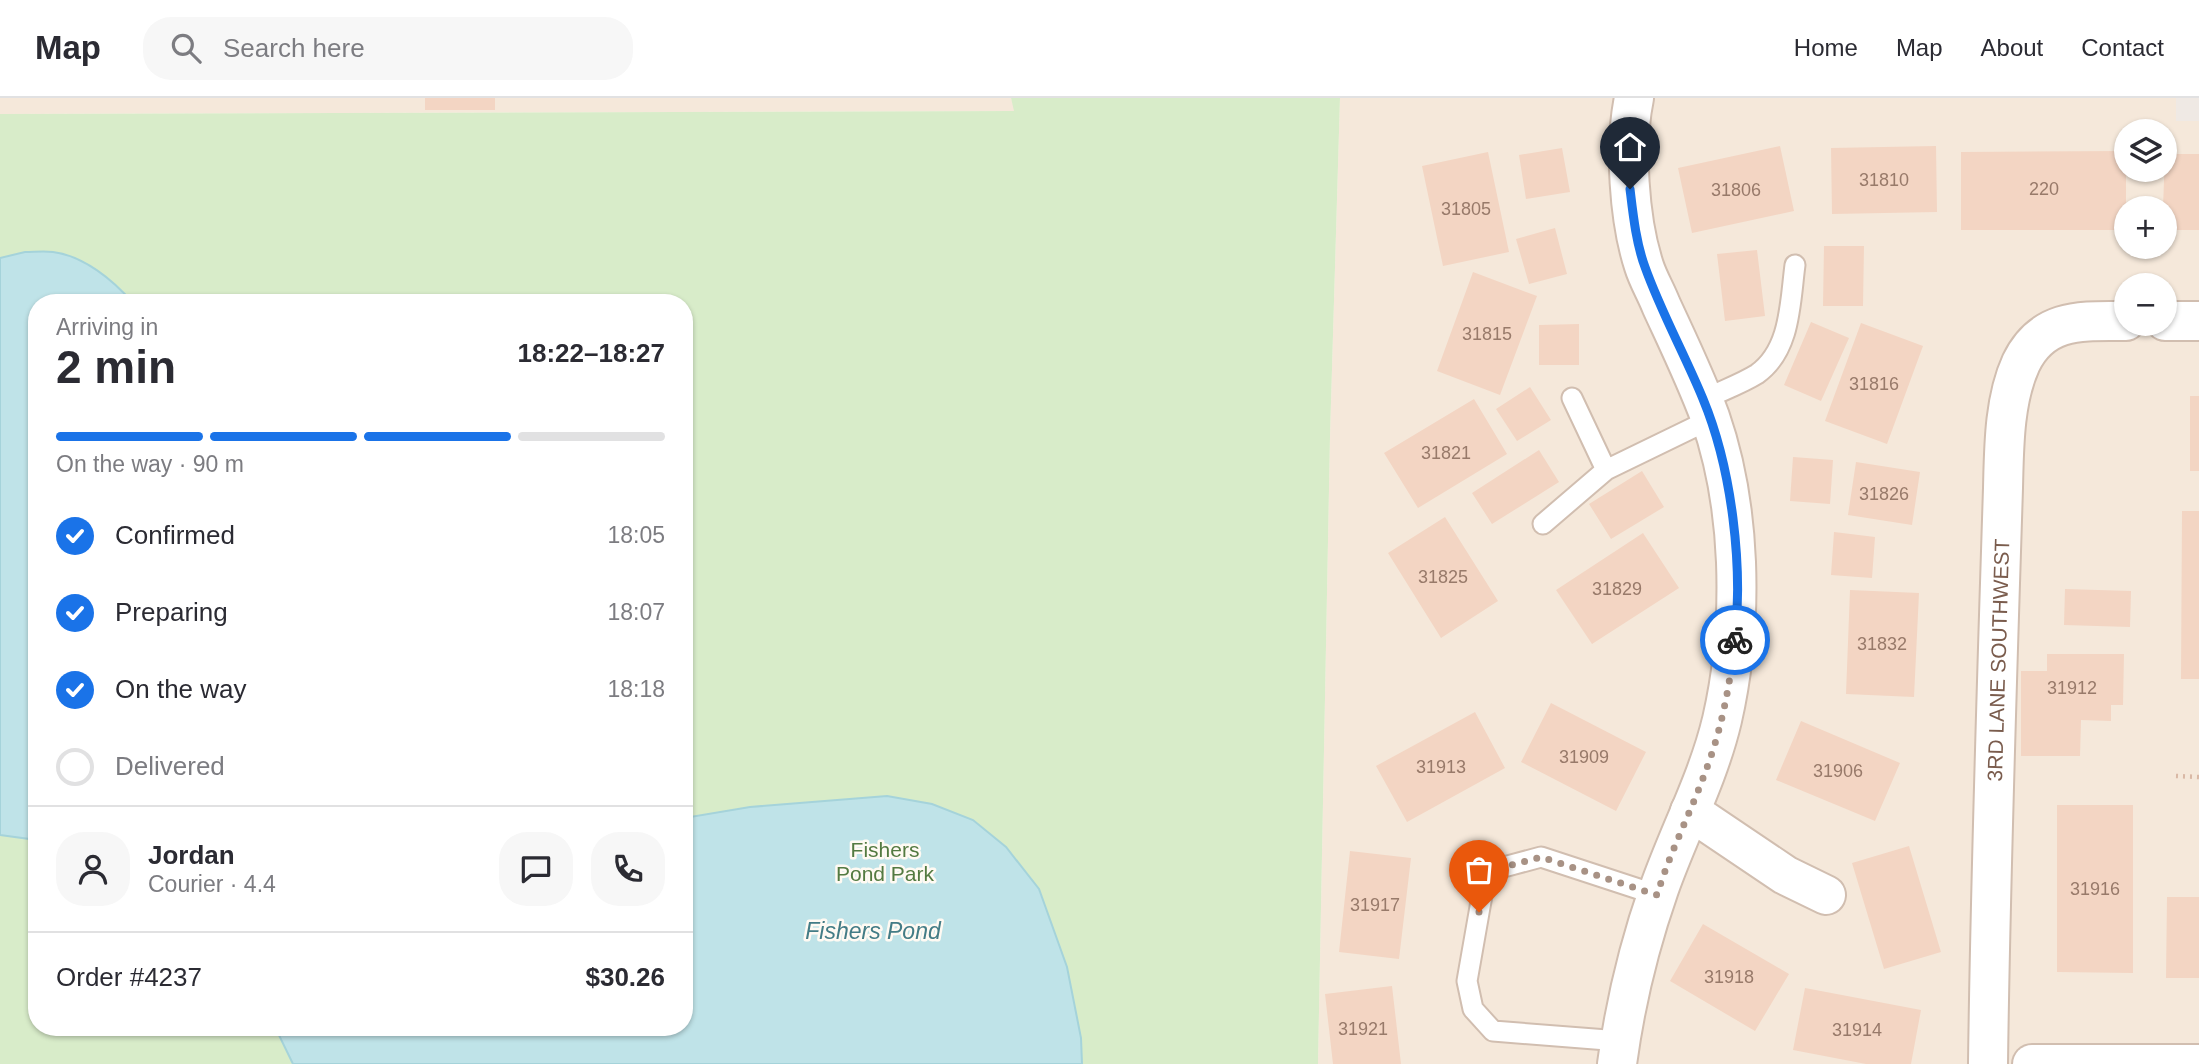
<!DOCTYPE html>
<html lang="en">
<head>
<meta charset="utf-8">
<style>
  body { margin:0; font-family:Arial,sans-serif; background:#f7f7f7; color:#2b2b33; height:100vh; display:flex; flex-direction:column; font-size:26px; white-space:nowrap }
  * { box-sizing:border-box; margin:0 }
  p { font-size:23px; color:#7c7c81 }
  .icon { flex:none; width:38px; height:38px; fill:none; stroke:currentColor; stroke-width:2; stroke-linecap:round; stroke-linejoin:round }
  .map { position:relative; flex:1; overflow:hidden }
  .panel { position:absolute; left:28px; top:196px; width:665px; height:742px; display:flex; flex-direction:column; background:#fff; border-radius:28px; box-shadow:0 2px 5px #0004 }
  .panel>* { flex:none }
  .tools { position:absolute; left:2114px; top:21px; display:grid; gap:14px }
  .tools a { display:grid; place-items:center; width:63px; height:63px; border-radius:50%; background:#fff; box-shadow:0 2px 5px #0004; font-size:35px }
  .pin { position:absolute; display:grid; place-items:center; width:60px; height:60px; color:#fff; margin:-72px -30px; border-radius:50% 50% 50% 0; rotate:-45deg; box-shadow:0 0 7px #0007 }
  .pin .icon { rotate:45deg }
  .courier { position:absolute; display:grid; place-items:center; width:70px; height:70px; margin:-35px; border:5px solid #1a73e8; border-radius:50%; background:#fff; color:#222; box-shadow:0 2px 9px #0007 }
  .overview em { font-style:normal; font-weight:700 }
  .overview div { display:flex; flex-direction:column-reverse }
  .overview { display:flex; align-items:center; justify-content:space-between; height:119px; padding:0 28px }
  h1 { font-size:46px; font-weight:700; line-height:52px }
  .bar { display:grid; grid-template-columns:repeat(4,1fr); gap:10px 7px; align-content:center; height:84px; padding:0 28px }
  .bar i { height:9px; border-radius:5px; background:#e1e1e2 }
  .bar .current { background:#1a73e8 }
  .bar p { grid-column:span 4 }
  .line { display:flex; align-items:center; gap:18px; padding:0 28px; border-top:2px solid #e1e1e2 }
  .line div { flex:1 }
  .round { display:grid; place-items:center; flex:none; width:74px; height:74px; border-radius:28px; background:#f7f7f7 }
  ol { padding:0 28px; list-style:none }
  li { display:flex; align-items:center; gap:21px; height:77px }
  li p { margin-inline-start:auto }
  li .icon { padding:7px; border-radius:50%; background:#1a73e8; color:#fff; stroke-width:4 }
  li:last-child { color:#7c7c81 }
  li i { width:38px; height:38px; border:4px solid #e1e1e2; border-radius:50% }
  header { display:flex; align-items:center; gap:42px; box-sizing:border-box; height:98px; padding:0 35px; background:#fff; border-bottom:2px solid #e1e1e2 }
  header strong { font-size:33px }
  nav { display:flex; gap:38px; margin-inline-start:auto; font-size:24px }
  .search { width:490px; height:63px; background:#f7f7f7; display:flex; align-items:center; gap:18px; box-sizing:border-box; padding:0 24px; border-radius:28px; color:#7c7c81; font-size:26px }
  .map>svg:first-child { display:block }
  .residential { fill:#f5e8da; fill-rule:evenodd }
  .industrial { fill:#efe9e4 }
  .green { fill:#d8ecc9; fill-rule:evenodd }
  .water { fill:#bfe3e8; stroke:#a5d3da; stroke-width:2 }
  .building { fill:#f3d5c3 }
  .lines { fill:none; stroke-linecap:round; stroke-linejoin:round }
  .lane-casing { stroke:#d1beb0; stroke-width:23 }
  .street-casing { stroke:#d1beb0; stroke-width:42 }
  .path { stroke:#d9b8a5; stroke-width:4.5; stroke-dasharray:2 5; stroke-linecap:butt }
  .lane { stroke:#fff; stroke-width:19 }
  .street { stroke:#fff; stroke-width:38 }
  .done { stroke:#a89285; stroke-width:7; stroke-dasharray:0 12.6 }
  .route { stroke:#1a73e8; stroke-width:9 }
  .labels { text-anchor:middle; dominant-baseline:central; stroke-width:5; stroke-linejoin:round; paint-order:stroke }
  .number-label { font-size:18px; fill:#987a6a }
  .street-label { font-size:21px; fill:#7a5c4d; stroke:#fffaf3 }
  .park-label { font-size:21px; fill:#537a41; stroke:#fffaf3 }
  .water-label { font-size:23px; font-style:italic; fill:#437c86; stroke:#fffaf3 }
</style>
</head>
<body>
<header>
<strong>Map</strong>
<div class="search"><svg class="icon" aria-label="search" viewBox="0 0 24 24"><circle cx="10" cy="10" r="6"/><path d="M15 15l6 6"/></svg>Search here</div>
<nav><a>Home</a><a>Map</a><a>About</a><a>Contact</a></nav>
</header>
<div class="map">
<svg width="2199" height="966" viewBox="0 0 2199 966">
  <rect width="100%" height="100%" fill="#fdf6ec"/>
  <!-- residential -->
  <path class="residential" d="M0,0H1011L1015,13L0,16Z
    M1340,0H2176V22L2199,23V966H1318L1330,339ZM2126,33H2165V72H2126ZM2126,110H2165V149H2126ZM2126,187H2165V226H2126Z"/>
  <!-- industrial -->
  <path class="industrial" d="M2176,0H2199V23H2176Z"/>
  <!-- green -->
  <path class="green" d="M1011,0H1340L1330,339L1318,966H0V16L1014,13ZM37,205H684V929H37Z"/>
  <!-- water -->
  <path class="water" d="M25,154C34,154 44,153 53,154C84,158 113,182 133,205H37V742L0,737V160Z
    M887,698L932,706L973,722L1006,749L1039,791L1067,869L1081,940L1082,966H293L275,929H684V720L750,709Z"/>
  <!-- building -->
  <path class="building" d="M425,0H495V12H425Z
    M1780,48L1794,113L1692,135L1678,70Z
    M1936,48L1937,114L1832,116L1831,50Z
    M1562,50L1570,94L1526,101L1519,57Z
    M2126,53V132H1961V54Z
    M1488,54L1509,154L1443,168L1422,68Z
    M2165,56H2199V132H2165V110H2163Z
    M1555,130L1567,176L1529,186L1516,141Z
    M1824,148H1864L1863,208H1823Z
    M1757,152L1765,218L1725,223L1717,156Z
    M1473,174L1537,198L1500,297L1437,273Z
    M1811,224L1849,240L1821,303L1784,287Z
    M1861,225L1923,248L1887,346L1825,323Z
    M1579,226V267H1539V227Z
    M1530,289L1551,322L1517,343L1496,311Z
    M2190,298H2199V373H2190Z
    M1474,301L1507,356L1418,410L1384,355Z
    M1539,352L1559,384L1492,426L1472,395Z
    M1793,359L1833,362L1830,406L1790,403Z
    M1856,364L1920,374L1912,427L1848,417Z
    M1642,373L1664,409L1611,441L1589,406Z
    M2182,413H2199V581H2181Z
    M1445,419L1498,503L1441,540L1388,455Z
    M1834,434L1875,439L1872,480L1831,477Z
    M1643,435L1679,490L1592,546L1556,492Z
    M2065,491L2131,493L2130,529L2064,527Z
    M1850,492L1919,495L1914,599L1846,596Z
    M2047,556H2124L2123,607H2111V623L2081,622L2080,658H2021V573H2047Z
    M1551,605L1646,654L1616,713L1521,664Z
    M1475,614L1505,670L1407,724L1376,668Z
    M1801,623L1900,665L1875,723L1776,682Z
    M2057,707H2133V875L2057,874Z
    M1909,748L1941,854L1884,871L1852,765Z
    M1350,753L1411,760L1399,861L1339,854Z
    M2167,799H2199V880H2166Z
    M1703,826L1789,876L1755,933L1670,883Z
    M1392,888L1401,966H1333L1325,896Z
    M1805,890L1921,912L1911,966H1866L1793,952Z"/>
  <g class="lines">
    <!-- lane casing -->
    <g class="lane-casing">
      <path id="lane" d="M1572,300L1606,372
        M1703,302C1721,293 1741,286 1757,276C1791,252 1790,204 1795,167
        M1543,426L1606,372L1711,321
        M1620,943L1493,933L1473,911L1467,883L1483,792L1500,770L1541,759L1657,797"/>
    </g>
    <!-- street casing -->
    <g class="street-casing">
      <g id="street">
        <path d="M2165,223H2199"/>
        <path d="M1690,713L1785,777L1826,797"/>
        <path d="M1617,966C1625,906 1639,848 1659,791C1679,734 1708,681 1722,622C1734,570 1738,518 1736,464C1734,415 1726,365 1710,319C1696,281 1678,244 1661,207C1656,194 1648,181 1644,168C1629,122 1624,48 1634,0"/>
        <path id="s1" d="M1988,966C1990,806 1995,645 2000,485C2001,453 2002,422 2003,390C2004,349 2004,302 2021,265C2043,219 2083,223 2126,223"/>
        <path d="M2032,966H2199"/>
      </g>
    </g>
    <!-- path -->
    <path class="path" d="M2176,678L2199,679"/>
    <!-- lane -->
    <use href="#lane" class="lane"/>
    <!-- street -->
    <use href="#street" class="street"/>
  </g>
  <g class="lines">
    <!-- done -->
    <path class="done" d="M1479,814L1483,792L1500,770L1541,759L1657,797C1670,754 1691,714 1706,672C1722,630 1730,586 1735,542"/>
    <!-- route -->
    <path class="route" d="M1630,91C1633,116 1636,145 1645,169C1661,214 1685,257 1703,301C1732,371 1743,467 1735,542"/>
  </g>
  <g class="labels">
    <!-- number labels -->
    <g class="number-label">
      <text x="1884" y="82">31810</text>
      <text x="2044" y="91">220</text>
      <text x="1736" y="92">31806</text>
      <text x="1466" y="111">31805</text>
      <text x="1487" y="236">31815</text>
      <text x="1874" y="286">31816</text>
      <text x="1446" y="355">31821</text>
      <text x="1884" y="396">31826</text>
      <text x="1443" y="479">31825</text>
      <text x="1617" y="491">31829</text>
      <text x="1882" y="546">31832</text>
      <text x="2072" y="590">31912</text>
      <text x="1584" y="659">31909</text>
      <text x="1441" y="669">31913</text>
      <text x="1838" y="673">31906</text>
      <text x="2095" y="791">31916</text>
      <text x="1375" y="807">31917</text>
      <text x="1729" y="879">31918</text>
      <text x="1363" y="931">31921</text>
      <text x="1857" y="932">31914</text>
    </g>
    <!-- street labels -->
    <g class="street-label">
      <text stroke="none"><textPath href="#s1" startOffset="404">3RD LANE SOUTHWEST</textPath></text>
    </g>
    <!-- park labels -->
    <g class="park-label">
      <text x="885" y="751">Fishers<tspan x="885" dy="24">Pond Park</tspan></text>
    </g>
    <!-- water labels -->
    <g class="water-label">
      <text x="873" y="833">Fishers Pond</text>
    </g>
  </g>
</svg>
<div class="tools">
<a><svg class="icon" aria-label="layers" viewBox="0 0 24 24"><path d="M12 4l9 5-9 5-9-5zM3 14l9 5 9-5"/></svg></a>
<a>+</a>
<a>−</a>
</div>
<div class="pin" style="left:1479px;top:814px;background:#ea580c"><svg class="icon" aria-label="bag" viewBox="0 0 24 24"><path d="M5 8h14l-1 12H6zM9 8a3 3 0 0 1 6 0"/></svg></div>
<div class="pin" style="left:1630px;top:91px;background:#1f2937"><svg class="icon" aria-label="home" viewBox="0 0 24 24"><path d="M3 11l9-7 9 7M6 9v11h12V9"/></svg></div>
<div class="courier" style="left:1735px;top:542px"><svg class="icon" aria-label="bike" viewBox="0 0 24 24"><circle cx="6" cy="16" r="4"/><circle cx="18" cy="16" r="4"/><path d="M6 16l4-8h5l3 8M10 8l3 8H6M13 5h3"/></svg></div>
<section class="panel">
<div class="overview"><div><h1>2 min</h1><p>Arriving in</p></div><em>18:22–18:27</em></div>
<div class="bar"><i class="current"></i><i class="current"></i><i class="current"></i><i></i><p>On the way · 90 m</p></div>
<ol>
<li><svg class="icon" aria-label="check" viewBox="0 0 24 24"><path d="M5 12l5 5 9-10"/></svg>Confirmed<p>18:05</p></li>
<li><svg class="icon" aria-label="check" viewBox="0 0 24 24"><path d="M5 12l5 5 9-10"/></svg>Preparing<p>18:07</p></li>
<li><svg class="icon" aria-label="check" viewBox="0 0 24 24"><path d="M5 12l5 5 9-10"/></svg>On the way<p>18:18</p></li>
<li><i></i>Delivered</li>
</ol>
<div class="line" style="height:126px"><a class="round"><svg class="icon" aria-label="person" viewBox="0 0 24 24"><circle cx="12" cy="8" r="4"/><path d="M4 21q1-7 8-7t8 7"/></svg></a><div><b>Jordan</b><p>Courier · 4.4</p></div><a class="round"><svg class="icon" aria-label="chat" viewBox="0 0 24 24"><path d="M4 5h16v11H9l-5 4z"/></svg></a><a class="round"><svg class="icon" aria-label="phone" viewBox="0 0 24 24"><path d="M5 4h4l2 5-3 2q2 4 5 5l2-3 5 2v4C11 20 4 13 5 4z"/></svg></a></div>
<div class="line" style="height:91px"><div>Order #4237</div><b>$30.26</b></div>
</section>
</div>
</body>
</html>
